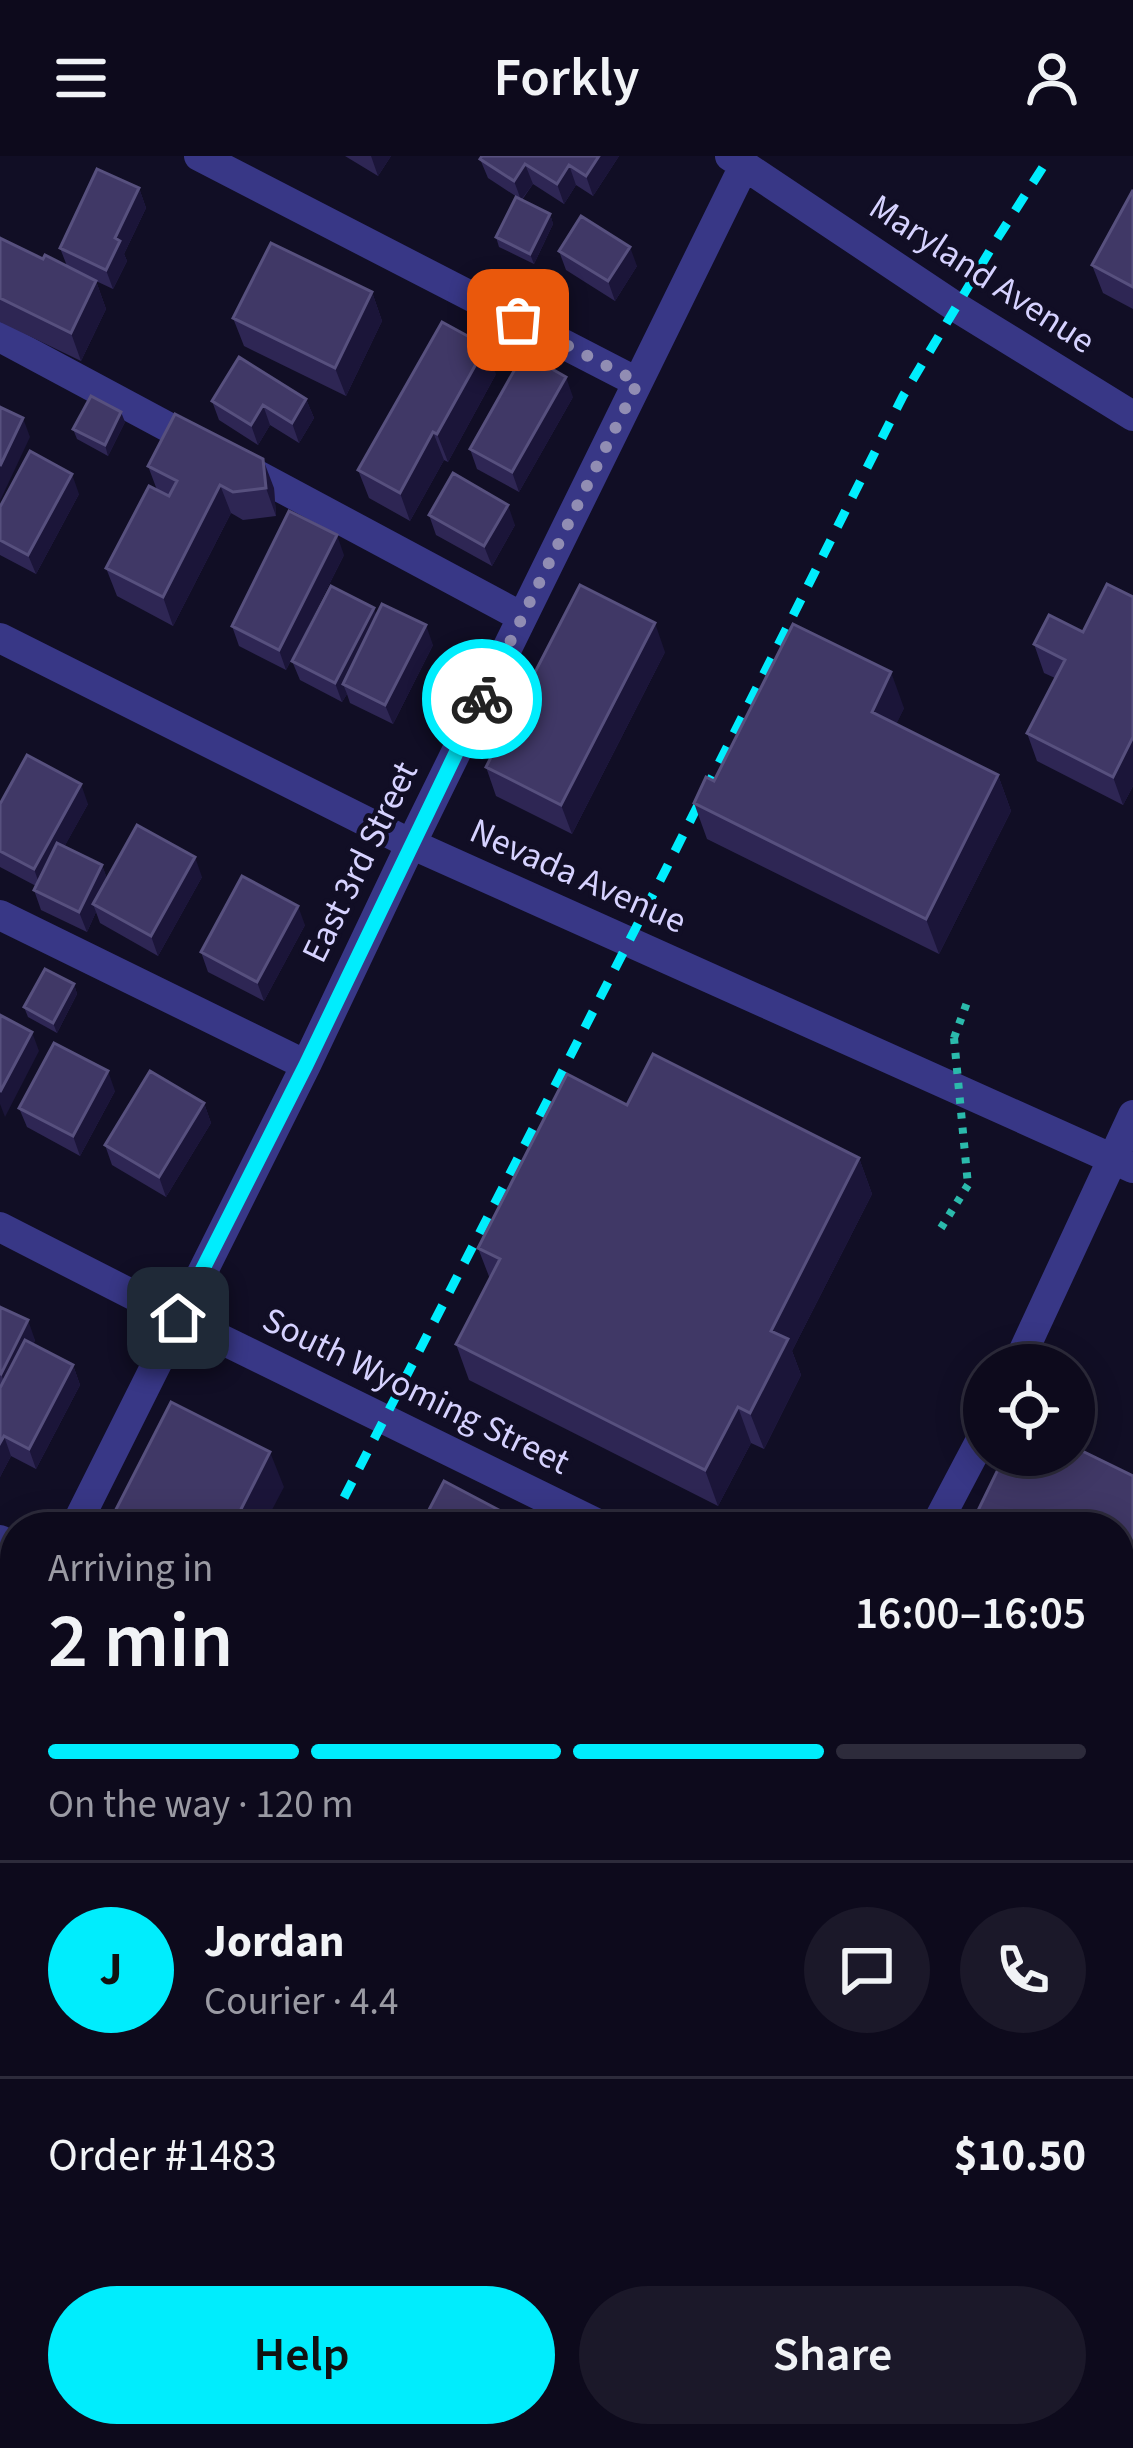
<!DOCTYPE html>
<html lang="en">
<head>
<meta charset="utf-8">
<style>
  body { margin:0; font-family:"Source Sans 3",sans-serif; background:#1b1829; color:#f1f3f6; height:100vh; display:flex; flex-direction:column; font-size:45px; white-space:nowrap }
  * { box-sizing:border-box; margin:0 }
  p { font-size:39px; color:#9a9aa3 }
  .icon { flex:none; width:66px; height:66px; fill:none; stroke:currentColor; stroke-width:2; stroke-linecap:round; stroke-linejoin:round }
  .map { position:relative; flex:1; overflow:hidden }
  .panel { position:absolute; left:0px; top:1356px; width:1134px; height:936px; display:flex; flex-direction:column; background:#0d0a1c; border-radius:48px 48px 0 0; box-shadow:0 6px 30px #0003,0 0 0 3px #2d2b3b }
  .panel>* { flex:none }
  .fabs { position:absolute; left:963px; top:1188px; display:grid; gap:24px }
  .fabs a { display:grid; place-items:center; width:132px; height:132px; border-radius:50%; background:#0d0a1c; box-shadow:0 6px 30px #0003,0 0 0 3px #2d2b3b; font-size:60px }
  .pin { position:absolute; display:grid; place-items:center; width:102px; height:102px; color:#fff; margin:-51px; border-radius:24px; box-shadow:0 6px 18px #0006 }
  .courier { position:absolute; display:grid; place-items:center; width:120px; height:120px; margin:-60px; border:9px solid #00edfd; border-radius:50%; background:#fff; color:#222; box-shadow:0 3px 15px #0007 }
  .head em { font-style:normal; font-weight:600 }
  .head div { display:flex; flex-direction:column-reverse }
  .head { display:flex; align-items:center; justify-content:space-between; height:204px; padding:0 48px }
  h1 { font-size:78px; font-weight:600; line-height:90px }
  .bar { display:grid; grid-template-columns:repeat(4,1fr); gap:18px 12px; align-content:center; height:144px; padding:0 48px }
  .bar i { height:15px; border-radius:9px; background:#2d2b3b }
  .bar .active { background:#00edfd }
  .bar p { grid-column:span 4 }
  .line { display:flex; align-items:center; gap:30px; padding:0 48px; border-top:3px solid #2d2b3b }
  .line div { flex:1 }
  .round { display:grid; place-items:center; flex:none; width:126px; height:126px; border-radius:63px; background:#1b1829 }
  .primary-button { display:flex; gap:24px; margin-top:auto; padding:24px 48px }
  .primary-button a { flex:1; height:138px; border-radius:72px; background:#00edfd; color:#111; font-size:48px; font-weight:600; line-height:138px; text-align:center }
  .primary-button a+a { background:#1b1829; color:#f1f3f6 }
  header { display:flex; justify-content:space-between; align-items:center; height:156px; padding:0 48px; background:#0d0a1c; font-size:54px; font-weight:600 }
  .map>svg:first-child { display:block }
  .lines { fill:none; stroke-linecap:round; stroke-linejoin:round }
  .path { stroke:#2bbaac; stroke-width:8; stroke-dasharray:6 9; stroke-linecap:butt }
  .minor { stroke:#383786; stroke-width:30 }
  .major { stroke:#bb59ff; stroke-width:30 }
  .rail { stroke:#00edfd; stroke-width:9; stroke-dasharray:18 15; stroke-linecap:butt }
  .path-bridge { stroke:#2bbaac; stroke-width:8; stroke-dasharray:6 9; stroke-linecap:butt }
  .wall { fill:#2e2654 }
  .shaded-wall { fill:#1b1539 }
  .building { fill:#403866; stroke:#57507e; stroke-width:3 }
  .done { stroke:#918db3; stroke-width:12; stroke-dasharray:0 21.6 }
  .route { stroke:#00edfd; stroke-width:15 }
  .labels { text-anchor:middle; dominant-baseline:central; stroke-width:9; stroke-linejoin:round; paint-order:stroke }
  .street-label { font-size:36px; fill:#d6d2ff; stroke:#110e25 }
</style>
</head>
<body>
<header><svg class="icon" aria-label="menu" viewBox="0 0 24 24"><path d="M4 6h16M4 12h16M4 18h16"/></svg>Forkly<svg class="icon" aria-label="person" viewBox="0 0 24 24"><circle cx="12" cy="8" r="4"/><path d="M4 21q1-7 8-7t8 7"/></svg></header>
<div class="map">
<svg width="1133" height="2292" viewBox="0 0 1133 2292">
  <rect width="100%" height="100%" fill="#110e25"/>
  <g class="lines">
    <!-- path -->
    <path class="path" d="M954,882L969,841
      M941,1072L968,1029"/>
    <!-- minor -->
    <path class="minor" d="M199,0L637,226
      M730,0L956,151L1133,260
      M0,181L522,461
      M0,482L411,688L1133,1012
      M0,759L306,909
      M0,1071L178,1162L604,1371
      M1017,1209L1133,959
      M75,1371L306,909L411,688L744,10
      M935,1371L984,1278
      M0,1384L15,1392
      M0,1528L15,1496
      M1119,1620L1133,1627
      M1119,1980L1133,1989
      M0,2273L40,2292
      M596,2277L622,2292
      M234,2292L241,2277
      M459,2292L466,2277"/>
    <!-- major -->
    <path class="major" d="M0,1664L15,1672
      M1072,2277L1094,2292"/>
    <!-- rail -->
    <path class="rail" d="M329,1371L666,713L903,240L995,86L1050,0
      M0,1988L15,1964"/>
    <!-- path-bridge -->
    <path class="path-bridge" d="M954,882L968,1029"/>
  </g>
  <!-- wall -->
  <path class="wall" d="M345,0H391L378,20Z
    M482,0H619L593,40L576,29L564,48L533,28L522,44L550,58L553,68L534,108L499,91L496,81L517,41L488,22L480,3Z
    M139,32L146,52L124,98L127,105L113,133L96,125L106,153L81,205L0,166V82L43,103L67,110L60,92Z
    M1133,34V153L1103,137L1092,109Z
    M559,95L637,110L615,145L566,114Z
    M372,136L382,165L346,240L244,190L233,162Z
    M496,218L448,306L444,304L410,365L369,342L358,314Z
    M573,241L519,336L477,313L470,293Z
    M306,243L314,262L299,287L270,269L258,289L219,264L212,245Z
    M125,266L108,300L77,283L73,273Z
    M148,310L274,332L276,360L243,364L231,357L173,470L117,440L106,412L157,334Z
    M79,338L36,418L0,399V351Z
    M429,359L515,369L492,410L436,379Z
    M344,399L286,514L239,490L232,470Z
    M1133,441V630L1123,649L1037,605L1027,577L1055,522L1044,517L1034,488L1083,476Z
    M377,459L433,489L393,568L350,547L347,538L342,546L300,524L292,505Z
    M665,496L572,678L496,640L486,611Z
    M904,552L896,568L998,619L1011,655L939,798L707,683L694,647L714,625Z
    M0,648H88L64,691L102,709L107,723L202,721L158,800L100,767L96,756L87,776L41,754L34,734L36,730L0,711Z
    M305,769L264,845L208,816L201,796Z
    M74,828L77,838L57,877L28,861L24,851Z
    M115,935L80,1000L27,971L19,952Z
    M204,947L211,967L166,1041L112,1009L105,989Z
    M627,949L859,1002L872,1038L792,1195L801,1219L764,1293L751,1287L718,1350L469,1224L456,1188L490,1123L478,1092Z
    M0,1151L35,1184L33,1189L73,1209L80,1229L36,1313L11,1300L0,1321Z
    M1133,1320V1421L1123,1416L1119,1424V1371Z
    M15,1995V2152L0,2144V2023Z
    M1119,2037L1133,2044V2234L1119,2224Z
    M749,2277H882L874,2292H755Z"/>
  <!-- shaded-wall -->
  <path class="shaded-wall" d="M371,0H391L378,20Z
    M599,0H619L593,40L586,20Z
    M525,8L533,28L521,44L514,25Z
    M569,9L576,29L564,48L557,28Z
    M139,32L146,52L124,98L127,105L113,133L106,114L115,82Z
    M550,58L553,68L534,108L530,98Z
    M630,91L637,110L615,145L608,125Z
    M96,125L106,153L81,205L71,177Z
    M372,136L382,165L346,240L335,212Z
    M486,190L496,218L448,306L437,278Z
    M566,221L573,241L519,336L512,316Z
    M306,243L314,262L299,287L292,267Z
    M263,249L270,269L258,289L251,269Z
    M121,256L125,266L108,300L105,289Z
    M23,262L30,281L0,345V310Z
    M433,276L444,304L410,365L400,337Z
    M263,303L274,332L276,360L266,332Z
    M72,318L79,338L36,418L28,399Z
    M220,329L231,357L173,470L163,441Z
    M508,349L515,369L492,410L484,390Z
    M337,379L344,399L286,514L279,494Z
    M374,452L381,472L343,528L347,538L342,546L335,527Z
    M655,467L665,496L572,678L561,649Z
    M426,469L433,489L393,568L385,549Z
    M891,516L904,552L885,592L872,556Z
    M1133,581V630L1123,649L1113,621Z
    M998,619L1011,655L939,798L926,763Z
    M81,628L88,648L41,733L34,713Z
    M195,701L202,721L158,800L151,780Z
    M102,709L109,728L93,748L96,756L87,776L79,756Z
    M298,750L305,769L264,845L257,826Z
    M74,828L77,838L57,877L53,867Z
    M32,876L39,895L5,961L0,948V936Z
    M108,915L115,935L80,1000L73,980Z
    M204,947L211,967L166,1041L159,1021Z
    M859,1002L872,1038L792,1195L801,1219L764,1293L750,1257L771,1175Z
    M28,1164L35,1184L9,1238L1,1218Z
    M73,1209L80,1229L36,1313L29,1293Z
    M738,1251L751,1287L718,1350L705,1314Z
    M4,1280L11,1300L0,1321V1287Z
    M270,1296L284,1331L263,1371H232Z
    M1133,1763V1824L1119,1852V1791Z
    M15,1832V1891L0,1918V1858Z
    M397,2277H427L420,2292H389Z
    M794,2277H797L802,2292H786Z
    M855,2277H882L874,2292H847Z"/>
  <!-- building -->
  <path class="building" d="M482,0H599L586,20L569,9L557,28L525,8L514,25L480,3Z
    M97,13L139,32L115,82L120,85L106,114L60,92Z
    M1133,34V131L1092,109Z
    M516,41L550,58L530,98L496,81Z
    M581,60L630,91L608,125L559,95Z
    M0,82L43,103L45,99L96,125L71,177L0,142Z
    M271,87L372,136L335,212L233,162Z
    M442,166L486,190L437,278L433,276L400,337L358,314Z
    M524,197L566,221L512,316L470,293Z
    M239,201L306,243L292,267L263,249L251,269L212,245Z
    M91,240L121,256L105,289L73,273Z
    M0,251L23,262L0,310Z
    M175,258L263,303L266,332L233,336L220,329L163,441L106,412L149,330L169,340L177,325L148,310Z
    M30,295L72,318L28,399L0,384V351Z
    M453,317L508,349L484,390L429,359Z
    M289,355L337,379L279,494L232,470Z
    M1107,428L1133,441V581L1113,621L1027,577L1065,504L1034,488L1049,459L1083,476Z
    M580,429L655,467L561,649L486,611Z
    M331,430L374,452L335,527L292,505Z
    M382,448L426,469L385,549L343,528Z
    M793,468L891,516L872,556L998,619L926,763L694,647L706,621L714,625Z
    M27,599L81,628L34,713L0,695V648Z
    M137,669L195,701L151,780L93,748Z
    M57,687L102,709L79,756L34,734Z
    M242,720L298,750L257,826L201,796Z
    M45,813L74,828L53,867L24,851Z
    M0,859L32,876L0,936Z
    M54,887L108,915L73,980L19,952Z
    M653,898L859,1002L771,1175L788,1183L750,1257L738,1251L705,1314L456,1188L500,1103L478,1092L567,918L627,949Z
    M150,915L204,947L159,1021L105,989Z
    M0,1151L28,1164L1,1218L0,1217Z
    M25,1184L73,1209L29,1293L4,1280L0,1287V1232Z
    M171,1246L270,1296L232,1371H107Z
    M1074,1291L1133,1320V1391L1119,1385V1371H970L1005,1299H1074Z
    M444,1325L531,1371H420Z
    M1119,1670L1133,1677V1763L1119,1791Z
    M0,1724L15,1732V1832L0,1858Z
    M15,1995V2123L0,2115V2023Z
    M1120,2035L1133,2044V2208L1119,2198Z
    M244,2277H397L389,2292H255L240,2284Z
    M761,2277H794L786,2291Z
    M801,2277H855L847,2292H827Z
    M970,2284L984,2292H965Z"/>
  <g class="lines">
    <!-- done -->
    <path class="done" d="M482,543L638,226L518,164"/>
    <!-- route -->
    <path class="route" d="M178,1162L306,909L482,543"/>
  </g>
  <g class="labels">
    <!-- street labels -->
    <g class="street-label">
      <text transform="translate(982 118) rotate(33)">Maryland Avenue</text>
      <text transform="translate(360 706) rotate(-64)">East 3rd Street</text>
      <text transform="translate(578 720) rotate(24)">Nevada Avenue</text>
      <text transform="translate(416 1235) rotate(26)">South Wyoming Street</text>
    </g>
  </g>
</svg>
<div class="fabs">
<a><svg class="icon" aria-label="locate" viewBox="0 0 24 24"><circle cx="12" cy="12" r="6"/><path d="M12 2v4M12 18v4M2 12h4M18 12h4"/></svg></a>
</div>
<div class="pin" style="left:518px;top:164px;background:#ea580c"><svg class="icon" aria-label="bag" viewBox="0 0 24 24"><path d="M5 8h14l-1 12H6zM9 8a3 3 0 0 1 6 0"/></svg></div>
<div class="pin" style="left:178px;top:1162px;background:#1f2937"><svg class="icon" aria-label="home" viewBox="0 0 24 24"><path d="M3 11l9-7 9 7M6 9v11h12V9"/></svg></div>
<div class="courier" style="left:482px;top:543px"><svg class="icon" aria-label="bike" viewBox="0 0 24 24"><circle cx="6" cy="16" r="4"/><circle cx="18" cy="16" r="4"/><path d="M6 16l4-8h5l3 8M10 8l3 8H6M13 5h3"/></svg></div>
<section class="panel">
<div class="head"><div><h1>2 min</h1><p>Arriving in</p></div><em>16:00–16:05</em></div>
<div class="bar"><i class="active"></i><i class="active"></i><i class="active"></i><i></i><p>On the way · 120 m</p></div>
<div class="line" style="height:216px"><b class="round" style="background:#00edfd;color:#111">J</b><div><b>Jordan</b><p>Courier · 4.4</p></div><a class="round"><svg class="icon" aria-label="chat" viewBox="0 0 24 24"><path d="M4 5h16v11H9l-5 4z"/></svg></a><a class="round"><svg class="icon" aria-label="phone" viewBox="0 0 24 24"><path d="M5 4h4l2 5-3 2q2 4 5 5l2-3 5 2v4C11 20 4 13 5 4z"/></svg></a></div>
<div class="line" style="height:156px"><div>Order #1483</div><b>$10.50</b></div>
<div class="primary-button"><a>Help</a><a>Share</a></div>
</section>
</div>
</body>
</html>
